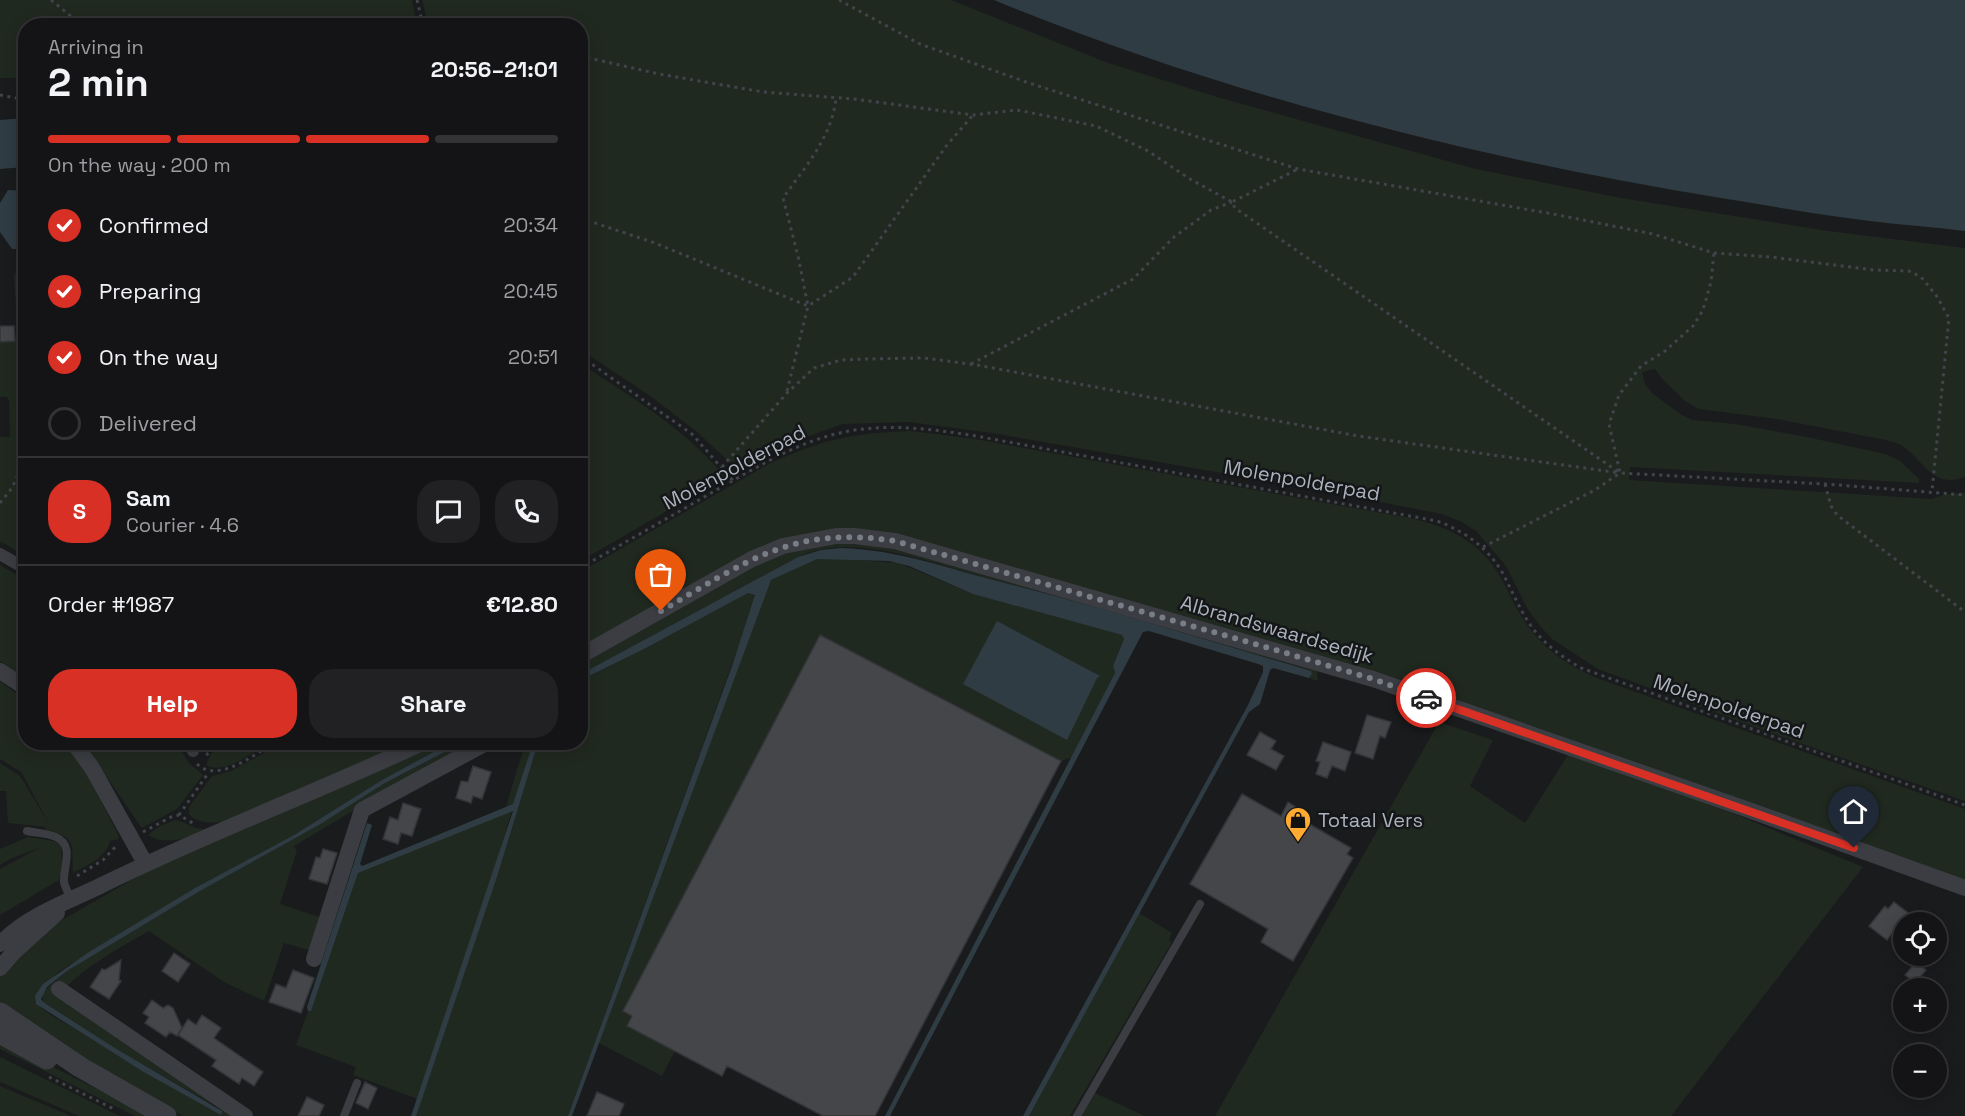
<!DOCTYPE html>
<html lang="en">
<head>
<meta charset="utf-8">
<style>
  body { margin:0; font-family:"Space Grotesk",sans-serif; background:#212123; color:#f1f3f6; height:100vh; display:flex; flex-direction:column; font-size:22px; white-space:nowrap }
  * { box-sizing:border-box; margin:0 }
  p { font-size:20px; color:#9d9ea1 }
  .icon { flex:none; width:33px; height:33px; fill:none; stroke:currentColor; stroke-width:2; stroke-linecap:round; stroke-linejoin:round }
  .map { position:relative; flex:1; overflow:hidden }
  .panel { position:absolute; left:18px; top:18px; width:570px; height:732px; display:flex; flex-direction:column; background:#141416; border-radius:24px; box-shadow:0 3px 15px #0003,0 0 0 2px #333335 }
  .panel>* { flex:none }
  .tools { position:absolute; left:1893px; top:912px; display:grid; gap:12px }
  .tools a { display:grid; place-items:center; width:54px; height:54px; border-radius:50%; background:#141416; box-shadow:0 3px 15px #0003,0 0 0 2px #333335; font-size:30px }
  .pin { position:absolute; display:grid; place-items:center; width:51px; height:51px; color:#fff; margin:-62px -26px; border-radius:50% 50% 50% 0; rotate:-45deg; box-shadow:0 0 6px #0007 }
  .pin .icon { rotate:45deg }
  .courier { position:absolute; display:grid; place-items:center; width:60px; height:60px; margin:-30px; border:4px solid #d93025; border-radius:50%; background:#fff; color:#222; box-shadow:0 2px 8px #0007 }
  .headline em { font-style:normal; font-weight:700 }
  .headline div { display:flex; flex-direction:column-reverse }
  .headline { display:flex; align-items:center; justify-content:space-between; height:102px; padding:0 30px }
  h1 { font-size:39px; font-weight:700; line-height:45px }
  .bar { display:grid; grid-template-columns:repeat(4,1fr); gap:9px 6px; align-content:center; height:72px; padding:0 30px }
  .bar i { height:8px; border-radius:4px; background:#333335 }
  .bar .on { background:#d93025 }
  .bar p { grid-column:span 4 }
  .line { display:flex; align-items:center; gap:15px; padding:0 30px; border-top:2px solid #333335 }
  .line div { flex:1 }
  .round { display:grid; place-items:center; flex:none; width:63px; height:63px; border-radius:24px; background:#212123 }
  ol { padding:0 30px; list-style:none }
  li { display:flex; align-items:center; gap:18px; height:66px }
  li p { margin-inline-start:auto }
  li .icon { padding:6px; border-radius:50%; background:#d93025; color:#fff; stroke-width:4 }
  li:last-child { color:#9d9ea1 }
  li i { width:33px; height:33px; border:3px solid #333335; border-radius:50% }
  .action { display:flex; gap:12px; margin-top:auto; padding:12px 30px }
  .action a { flex:1; height:69px; border-radius:24px; background:#d93025; color:#fff; font-size:24px; font-weight:700; line-height:69px; text-align:center }
  .action a+a { background:#212123; color:#f1f3f6 }
  .map>svg:first-child { display:block }
  .green { fill:#202920 }
  .water { fill:#2f3c43 }
  .building { fill:#44464a; stroke:#343539; stroke-width:1.5 }
  .lines { fill:none; stroke-linecap:round; stroke-linejoin:round }
  .path { stroke:#41444a; stroke-width:3; stroke-dasharray:3 4.5; stroke-linecap:butt }
  .service { stroke:#3b3d43; stroke-width:8 }
  .pedestrian { stroke:#3b3d43; stroke-width:12 }
  .minor { stroke:#3b3d43; stroke-width:16 }
  .tertiary { stroke:#3b3d43; stroke-width:21 }
  .done { stroke:#797e86; stroke-width:6; stroke-dasharray:0 10.8 }
  .route { stroke:#d93025; stroke-width:8 }
  .labels { text-anchor:middle; dominant-baseline:central; stroke-width:5; stroke-linejoin:round; paint-order:stroke }
  .street-label { font-size:20px; fill:#acb3be; stroke:#151618 }
  .poi-label { font-size:20px; fill:#acb3be; stroke:#151618; text-anchor:start }
</style>
</head>
<body>
<div class="map">
<svg width="1965" height="1116" viewBox="0 0 1965 1116">
  <rect width="100%" height="100%" fill="#1a1b1d"/>
  <!-- green -->
  <path class="green" d="M0,0H412L417,25L26,26L25,78H0Z
    M422,0H951L1108,63L1224,99L1476,169L1621,198L1828,231L1965,248V477C1933,489 1925,462 1904,447C1900,443 1892,442 1886,440L1777,419L1699,409L1685,401L1662,379L1655,369L1642,372L1645,384L1652,393L1680,414L1692,420L1735,424L1802,436L1885,454L1899,460L1919,479V483L1630,467L1629,480L1932,499L1946,494L1965,493V801L1763,730L1598,669L1552,639L1540,626L1527,608L1506,566L1476,531L1460,521L1442,514L1313,489L992,433L909,422L843,424L780,446L738,470L697,432L649,395L581,350L580,26L428,25Z
    M16,272L25,273V556L0,541V437H10L9,400L7,397H0V342L18,341L14,276Z
    M580,363C632,398 685,428 725,477L581,561Z
    M911,431L975,439L1409,518C1448,526 1481,542 1501,578C1511,596 1518,614 1531,630C1550,655 1576,670 1605,681L1965,809V882L1546,731L906,537L820,532L581,649L580,572L769,464C822,439 853,433 911,431Z
    M835,543L894,547L1317,671L1318,681L1309,678L1312,674L1311,671C1209,641 1108,609 1005,583C945,569 858,529 798,557L581,674V663L754,565L789,551Z
    M825,558L899,563L973,594L1123,635L1124,639L1113,666L1115,673L1073,757L1061,761L820,635L623,1011L632,1016L628,1026L675,1051L662,1076L599,1043L768,584L771,580L813,560Z
    M0,565L25,580V678L0,661Z
    M748,593L753,594L756,598L568,1116H416L497,877L538,743L580,742L581,680L646,648Z
    M0,681L25,700L26,742L65,743L84,769L118,834L119,839L110,841C106,858 87,865 73,873C71,846 79,837 46,830V827L8,823L6,791H0V763L20,776L49,824L24,777L21,772L0,759Z
    M1439,722L1493,740L1470,786L1525,823L1569,753L1720,808L1863,867L1671,1116H1215Z
    M246,742L269,743C253,752 224,776 206,765L211,753L225,746L228,749L233,750Z
    M83,743H178L188,762L203,775L177,809L142,828Z
    M282,743H408L228,823C215,822 198,825 189,814V807L212,776L231,771Z
    M436,743H450L382,780L294,835L195,888L58,972L35,1001C44,1013 63,1022 77,1030C126,1061 168,1088 222,1110L115,1048L43,1002V992L67,971L200,891L319,825L385,783L462,743H478L376,797L294,846L297,851L280,904L322,918L312,951L284,943L264,1001L224,982L149,931C119,948 89,964 64,989L234,1116H183L108,1077L0,1007V975L57,923L149,870Z
    M525,743H533L516,800L513,804L506,807Z
    M512,810L494,871L418,1099L353,1075L356,1067L296,1045L308,1011L311,1010L358,873Z
    M175,820L183,822L195,828L212,830C192,835 167,848 148,835L158,827Z
    M28,837L53,841L61,845L62,870L59,880L0,915V869L41,847L10,859L0,865V849Z
    M1139,913L1172,933L1169,940L1172,942L1070,1116H1029Z
    M0,1037L47,1064L151,1116H135L0,1049Z
    M0,1057L120,1116H79L0,1082Z
    M0,1086L71,1116H0Z
    M1095,1093L1145,1116H1082Z"/>
  <!-- water -->
  <path class="water" d="M994,0H1965V231C1933,227 1902,225 1870,221C1820,215 1770,206 1721,198C1475,158 1225,95 994,0Z
    M25,118V167L0,169V120Z
    M8,190L25,191V219L22,222L25,228V249H12L0,232V203Z
    M841,548C901,550 948,569 1005,583C1108,609 1209,641 1311,671L1312,674L1309,678L1273,668L1270,670L1260,704L1249,712L1029,1116H1023L1248,705L1263,672V666L1258,664L1149,631L1143,632L890,1116H885L1115,673L1113,666L1124,639L1122,635L973,594L909,566L889,561L817,559L771,580L572,1116H568L732,666L755,595L748,593L646,648L581,680V674L798,557L821,550Z
    M997,621L1100,676L1097,678L1067,740L963,684Z
    M450,743H462L385,783L319,825L200,891L67,971L47,987L41,999L43,1002L115,1048L222,1111L221,1115L142,1071L36,1004L35,996L43,984L89,952L195,888L294,835L382,780Z
    M533,743H538L497,877L421,1102L416,1116H411L513,811L358,873L311,1011H308L307,1007L367,823L372,825L360,864L362,866L513,804Z"/>
  <!-- building -->
  <path class="building" d="M0,326H14L15,341L0,342Z
    M820,635L1061,761L875,1116H823L727,1066L722,1076L627,1026L632,1016L623,1011Z
    M1367,715L1391,722L1385,738L1380,736L1373,759L1355,753Z
    M1260,732L1276,741L1271,749L1284,756L1276,770L1247,755Z
    M1323,742L1351,752L1345,771L1332,766L1327,778L1316,774L1320,762L1316,761Z
    M473,766L491,772L482,799L473,796L471,803L456,798L461,781L468,782Z
    M1242,794L1281,816L1288,802L1303,812L1299,818L1351,848L1347,854L1353,858L1293,961L1261,942L1268,929L1190,884Z
    M403,803L421,809L412,836L401,833L398,844L383,839L390,817L398,820Z
    M323,849L337,853L327,884L309,879L316,857L320,858Z
    M1894,902L1920,922H1904V934L1896,928L1887,940L1869,926L1885,906L1888,909Z
    M174,953L190,964L178,982L162,971Z
    M121,960L119,980L121,981L109,999L90,987L102,969L105,970Z
    M1916,962L1926,970L1915,983L1905,975Z
    M293,970L314,978L301,1013L269,1002L276,984L286,988Z
    M152,1000L163,1008L168,1005L173,1008L182,1028L177,1036L170,1032L166,1037L145,1023L149,1017L143,1013Z
    M202,1015L221,1028L214,1038L263,1072L254,1086L242,1078L239,1084L212,1066L216,1060L178,1035L188,1019L196,1025Z
    M365,1082L377,1088L368,1109L356,1103Z
    M597,1092L624,1104L619,1116H587Z
    M307,1097L324,1105L319,1116H298Z"/>
  <g class="lines">
    <!-- path -->
    <path class="path" d="M51,0L83,26
      M417,0L423,26
      M839,0L920,44L1026,82L1298,169L1553,214L1653,234L1714,253L1771,257L1874,270L1909,271L1921,277L1936,295L1949,318L1932,491
      M580,56L659,74L763,92L854,99L973,115L1017,110L1096,126L1148,151L1190,179L1232,202
      M0,95L26,100
      M1296,170L1232,202L1235,208L1620,473L1825,484L1965,495
      M580,218L655,243L808,306L853,277L947,145L973,115
      M580,356L692,434L733,481
      M971,364L1133,279L1174,237L1211,210L1232,202
      M787,391L808,306L798,256L783,198C805,167 832,137 836,98
      M722,467L787,393L814,368L841,360L866,359L924,358L977,365L1358,436L1620,473
      M1825,484L1831,506L1837,515L1965,612
      M0,503L12,488L20,470L26,387
      M1483,547L1595,490L1620,473L1609,424L1619,395L1641,366L1665,351L1693,326L1703,310L1711,282L1714,253
      M580,568C624,543 668,518 711,493C754,469 796,442 844,432C888,423 932,429 976,436L1437,521C1464,531 1487,547 1502,572C1512,590 1519,609 1531,626C1544,644 1562,657 1581,668L1965,805
      M206,755L225,742
      M197,764C218,784 255,754 275,742
      M179,815L209,772
      M143,832L171,817L179,815L196,825
      M77,876L103,860L118,844
      M49,1077L116,1110"/>
    <!-- service -->
    <path class="service" d="M27,831C36,833 48,833 56,837C75,846 63,866 64,882C65,887 69,894 71,900
      M344,1116L357,1083
      M1077,1116L1200,904"/>
    <!-- pedestrian -->
    <path class="pedestrian" d="M0,554L26,569
      M189,742L193,751"/>
    <!-- minor -->
    <path class="minor" d="M580,656L752,559L783,546L836,536H854L895,541L1373,679L1743,808L1965,888
      M0,671L26,688
      M73,742L92,768L145,863
      M0,944C26,917 64,903 98,887C204,834 316,793 424,742
      M314,959L362,810L488,742
      M0,968L14,952L57,913
      M59,989L245,1116"/>
    <!-- tertiary -->
    <path class="tertiary" d="M0,1013L80,1067L166,1116
      M0,1033L47,1059"/>
  </g>
  <g class="lines">
    <!-- done -->
    <path class="done" d="M661,611C746,562 792,525 895,541L1269,648L1373,679L1426,698"/>
    <!-- route -->
    <path class="route" d="M1426,698L1854,848"/>
  </g>
  <!-- icons -->
  <defs>
    <g id="shop-pin" transform="scale(1.35)"><path d="M0 17L-7.5 6A9.5 9.5 0 1 1 7.5 6Z" fill="#ffaa31" stroke="#151618"/><path d="M-5-2.5h2.3a2.7 3.5 0 0 1 5.4 0H5L5.5 6h-11ZM-1.5-2.5h3a1.5 2.3 0 0 0-3 0Z" fill="#111"/></g>
  </defs>
  <g fill-rule="evenodd">
    <use href="#shop-pin" x="1298" y="820"/>
  </g>
  <g class="labels">
    <!-- street labels -->
    <g class="street-label">
      <text transform="translate(734 467) rotate(-28)">Molenpolderpad</text>
      <text transform="translate(1302 480) rotate(10)">Molenpolderpad</text>
      <text transform="translate(1277 629) rotate(16)">Albrandswaardsedijk</text>
      <text transform="translate(1729 706) rotate(19)">Molenpolderpad</text>
    </g>
    <!-- poi labels -->
    <g class="poi-label">
      <text x="1318" y="820">Totaal Vers</text>
    </g>
  </g>
</svg>
<div class="tools">
<a><svg class="icon" aria-label="locate" viewBox="0 0 24 24"><circle cx="12" cy="12" r="6"/><path d="M12 2v4M12 18v4M2 12h4M18 12h4"/></svg></a>
<a>+</a>
<a>−</a>
</div>
<div class="pin" style="left:661px;top:611px;background:#ea580c"><svg class="icon" aria-label="bag" viewBox="0 0 24 24"><path d="M5 8h14l-1 12H6zM9 8a3 3 0 0 1 6 0"/></svg></div>
<div class="pin" style="left:1854px;top:848px;background:#1f2937"><svg class="icon" aria-label="home" viewBox="0 0 24 24"><path d="M3 11l9-7 9 7M6 9v11h12V9"/></svg></div>
<div class="courier" style="left:1426px;top:698px"><svg class="icon" aria-label="car" viewBox="0 0 24 24"><path d="M5 17H2v-5l4-1 3-4h7l3 4 3 1v5h-3M9 17h6M6 11h13"/><circle cx="7" cy="17" r="2"/><circle cx="17" cy="17" r="2"/></svg></div>
<section class="panel">
<div class="headline"><div><h1>2 min</h1><p>Arriving in</p></div><em>20:56–21:01</em></div>
<div class="bar"><i class="on"></i><i class="on"></i><i class="on"></i><i></i><p>On the way · 200 m</p></div>
<ol>
<li><svg class="icon" aria-label="check" viewBox="0 0 24 24"><path d="M5 12l5 5 9-10"/></svg>Confirmed<p>20:34</p></li>
<li><svg class="icon" aria-label="check" viewBox="0 0 24 24"><path d="M5 12l5 5 9-10"/></svg>Preparing<p>20:45</p></li>
<li><svg class="icon" aria-label="check" viewBox="0 0 24 24"><path d="M5 12l5 5 9-10"/></svg>On the way<p>20:51</p></li>
<li><i></i>Delivered</li>
</ol>
<div class="line" style="height:108px"><b class="round" style="background:#d93025;color:#fff">S</b><div><b>Sam</b><p>Courier · 4.6</p></div><a class="round"><svg class="icon" aria-label="chat" viewBox="0 0 24 24"><path d="M4 5h16v11H9l-5 4z"/></svg></a><a class="round"><svg class="icon" aria-label="phone" viewBox="0 0 24 24"><path d="M5 4h4l2 5-3 2q2 4 5 5l2-3 5 2v4C11 20 4 13 5 4z"/></svg></a></div>
<div class="line" style="height:78px"><div>Order #1987</div><b>€12.80</b></div>
<div class="action"><a>Help</a><a>Share</a></div>
</section>
</div>
</body>
</html>
